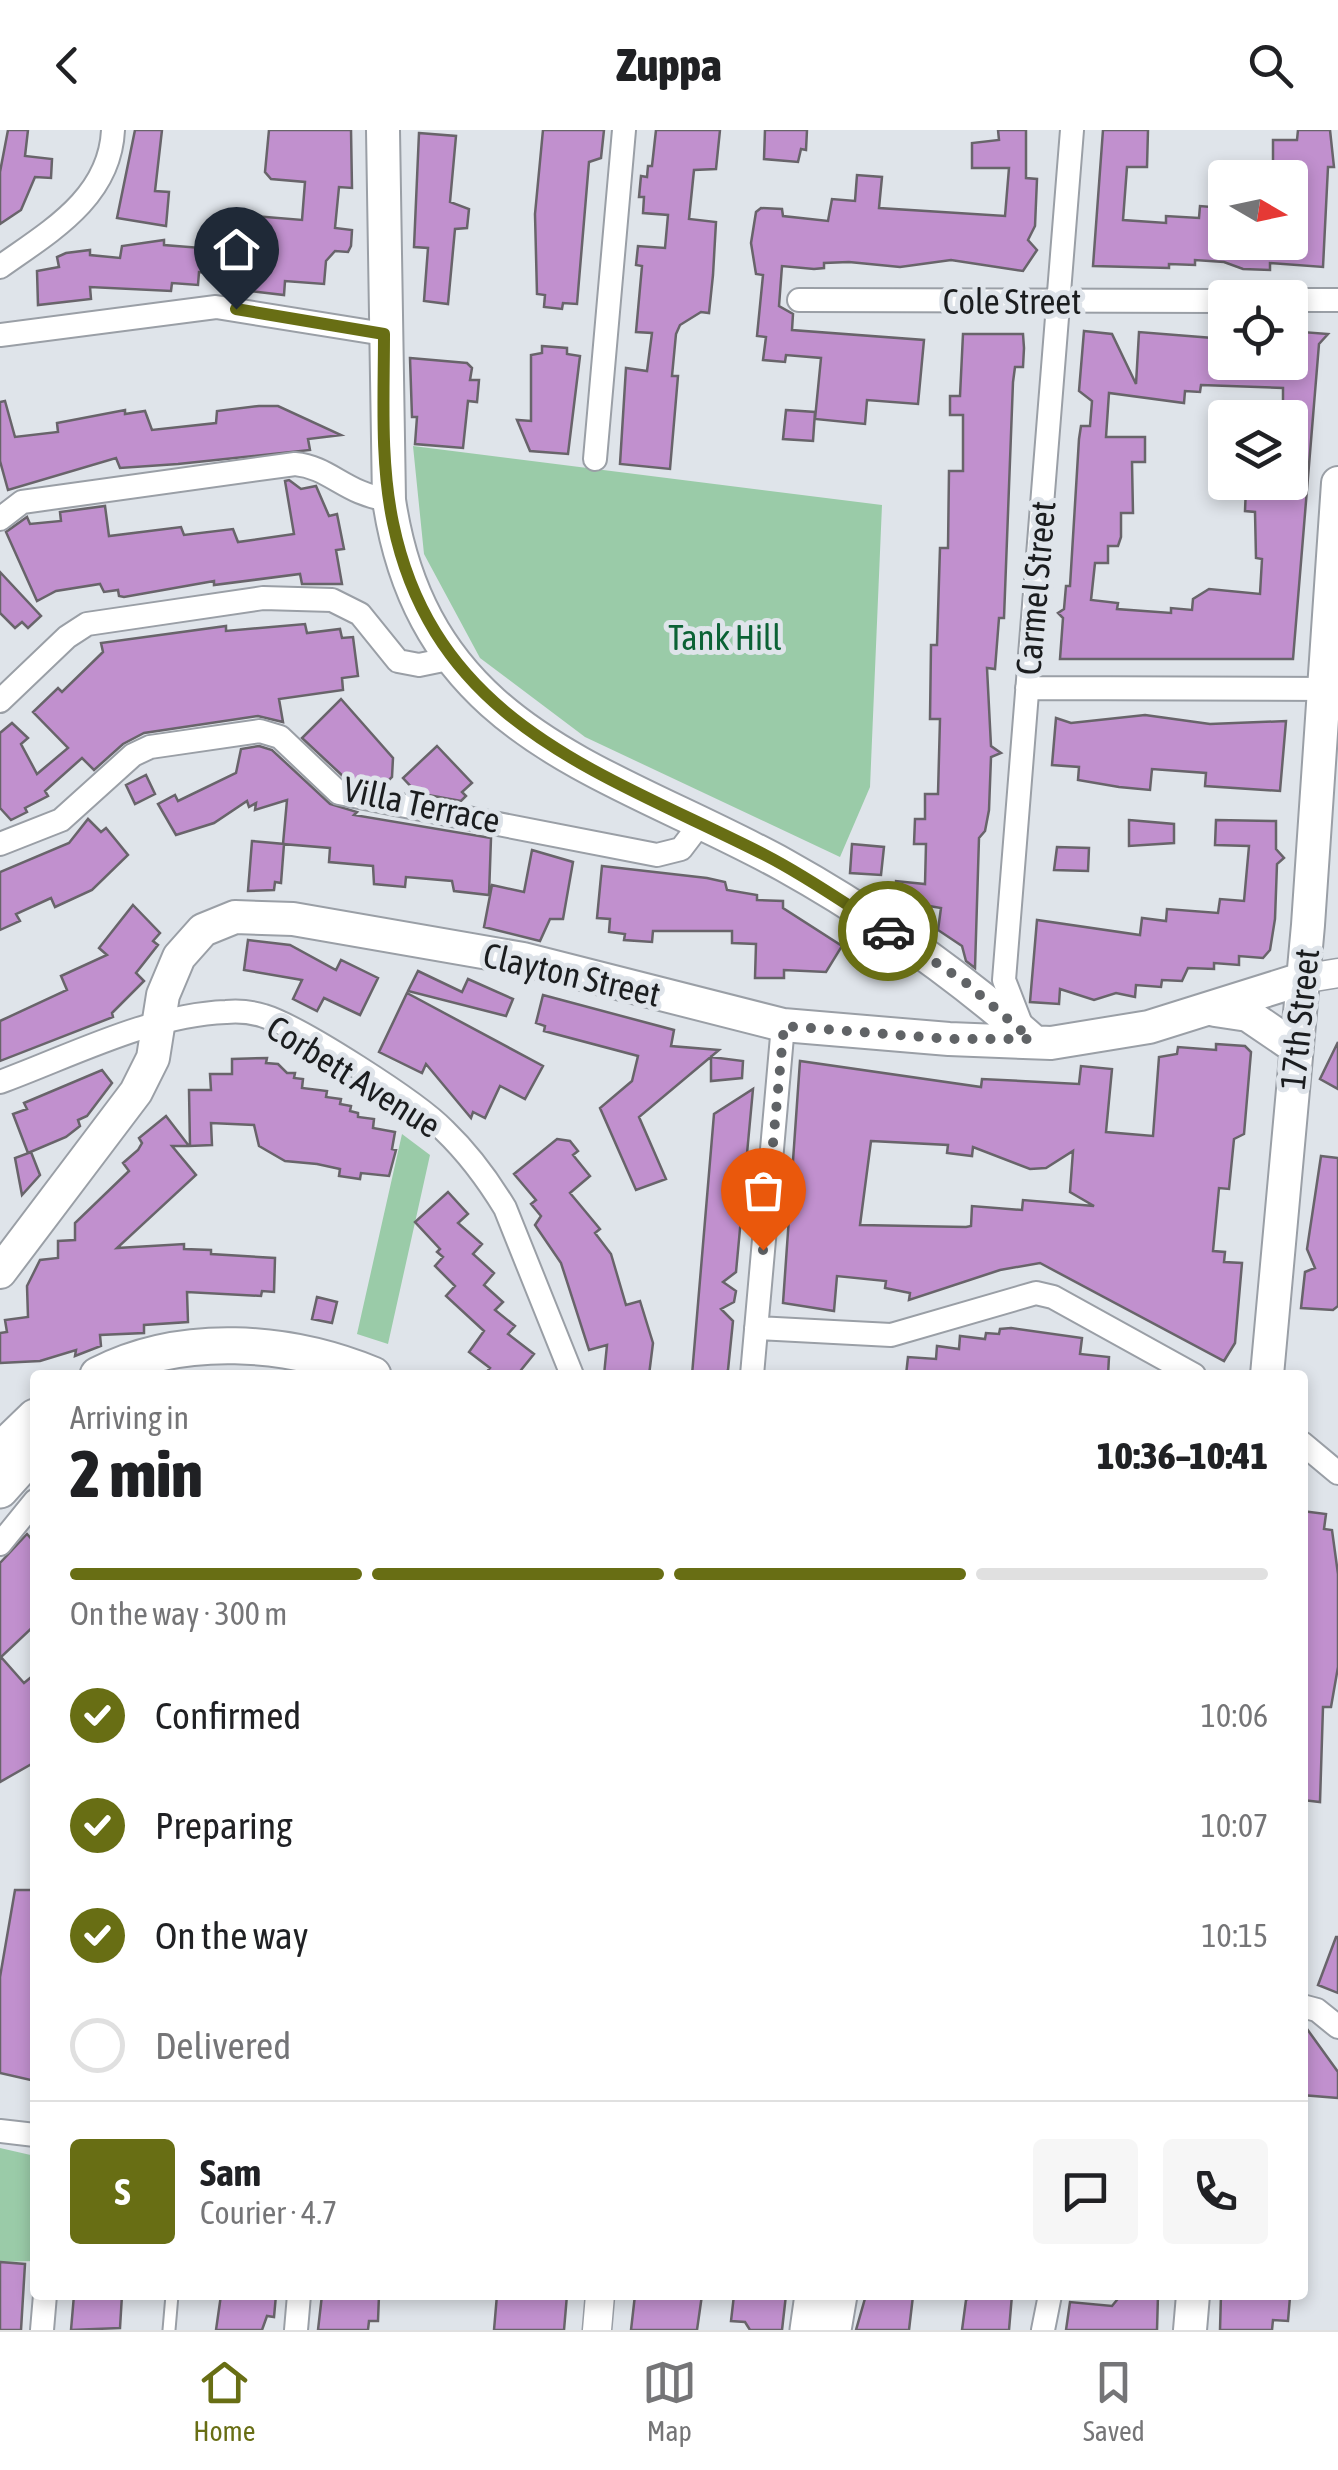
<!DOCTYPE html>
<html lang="en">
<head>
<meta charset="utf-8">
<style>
  body { margin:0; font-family:"Asap Condensed",sans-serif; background:#f6f6f6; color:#202124; height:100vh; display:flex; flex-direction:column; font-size:38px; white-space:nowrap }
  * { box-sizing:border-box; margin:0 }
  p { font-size:32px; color:#757577 }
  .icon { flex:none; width:55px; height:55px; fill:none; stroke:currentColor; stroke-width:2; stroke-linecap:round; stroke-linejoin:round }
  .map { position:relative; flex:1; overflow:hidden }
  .drawer { position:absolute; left:30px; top:1240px; width:1278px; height:930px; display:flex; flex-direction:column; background:#fff; border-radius:10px; box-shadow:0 5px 15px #0003 }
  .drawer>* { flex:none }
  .needle { width:65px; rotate:99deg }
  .tools { position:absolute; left:1208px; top:30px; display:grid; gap:20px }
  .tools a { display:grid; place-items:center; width:100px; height:100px; border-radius:10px; background:#fff; box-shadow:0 5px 15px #0003; font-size:50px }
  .pin { position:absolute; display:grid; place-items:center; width:85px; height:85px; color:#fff; margin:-102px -42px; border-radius:50% 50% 50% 0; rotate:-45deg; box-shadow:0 0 10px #0007 }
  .pin .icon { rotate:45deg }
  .courier { position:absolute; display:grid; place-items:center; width:100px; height:100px; margin:-50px; border:8px solid #686e14; border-radius:50%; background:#fff; color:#222; box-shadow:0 2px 12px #0007 }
  .summary em { font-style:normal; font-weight:800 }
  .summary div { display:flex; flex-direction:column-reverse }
  .summary { display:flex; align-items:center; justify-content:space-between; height:170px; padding:0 40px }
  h1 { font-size:65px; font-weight:800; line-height:75px }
  .bar { display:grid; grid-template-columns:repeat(4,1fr); gap:15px 10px; align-content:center; height:120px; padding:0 40px }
  .bar i { height:12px; border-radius:8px; background:#e0e0e0 }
  .bar .active { background:#686e14 }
  .bar p { grid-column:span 4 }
  .line { display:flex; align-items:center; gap:25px; padding:0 40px; border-top:2px solid #e0e0e0 }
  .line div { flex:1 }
  .round { display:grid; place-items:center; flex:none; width:105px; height:105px; border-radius:10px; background:#f6f6f6 }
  ol { padding:0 40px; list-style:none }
  li { display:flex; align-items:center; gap:30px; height:110px }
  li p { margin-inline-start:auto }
  li .icon { padding:10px; border-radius:50%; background:#686e14; color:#fff; stroke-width:4 }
  li:last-child { color:#757577 }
  li i { width:55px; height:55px; border:5px solid #e0e0e0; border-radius:50% }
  header { display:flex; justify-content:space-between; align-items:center; height:130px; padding:0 40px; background:#fff; font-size:45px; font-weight:800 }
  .dock { display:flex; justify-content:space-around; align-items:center; height:140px; border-top:2px solid #e0e0e0; background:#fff; font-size:28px; color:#757577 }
  .dock a { display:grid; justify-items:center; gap:5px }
  .dock .active { color:#686e14 }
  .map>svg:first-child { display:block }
  .green { fill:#9acba8 }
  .building { fill:#c190ce; stroke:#68646a; stroke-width:2.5; fill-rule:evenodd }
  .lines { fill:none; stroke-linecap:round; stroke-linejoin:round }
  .service-casing { stroke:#9a9fa6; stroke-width:15 }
  .minor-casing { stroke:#9a9fa6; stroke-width:26 }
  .tertiary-casing { stroke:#9a9fa6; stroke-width:31 }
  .secondary-casing { stroke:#9a9fa6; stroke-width:36 }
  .primary-casing { stroke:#9a9fa6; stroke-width:39 }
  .service { stroke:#fff; stroke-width:11 }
  .minor { stroke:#fff; stroke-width:22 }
  .tertiary { stroke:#fff; stroke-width:28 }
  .secondary { stroke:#fff; stroke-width:32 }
  .primary { stroke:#fff; stroke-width:35 }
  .done { stroke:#606366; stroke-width:10; stroke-dasharray:0 18 }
  .route { stroke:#686e14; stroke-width:12 }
  .labels { text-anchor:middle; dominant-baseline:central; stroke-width:10; stroke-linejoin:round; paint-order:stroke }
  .street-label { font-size:35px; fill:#1b1d1f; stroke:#dfe4ea }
  .park-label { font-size:35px; fill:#0b6235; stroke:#dfe4ea }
</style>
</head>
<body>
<header><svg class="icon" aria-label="back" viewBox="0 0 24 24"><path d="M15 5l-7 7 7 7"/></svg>Zuppa<svg class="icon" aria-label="search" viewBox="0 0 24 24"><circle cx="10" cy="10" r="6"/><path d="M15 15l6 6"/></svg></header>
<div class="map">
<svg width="1338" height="2200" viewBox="0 0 1338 2200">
  <rect width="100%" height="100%" fill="#dfe4ea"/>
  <!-- green -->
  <path class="green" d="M413,316L882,375L870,657L840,727L585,607L480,528L424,424Z
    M402,1004L430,1025L388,1214L357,1204Z
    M0,2018L35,2026V2131L0,2132Z"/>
  <!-- building -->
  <path class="building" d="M8,0H28L25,26L52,29L51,48L35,47L21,80L0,94V42Z
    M135,0H162L155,61L169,62L166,96L117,88Z
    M269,0H351L352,58L339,57L335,98L352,100L351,116L348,122L335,121L326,131L324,154L285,151L284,165L249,161L251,146L199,142L198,155L172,153L171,161L90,157L91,169L38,175L37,141L59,137L57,127L66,123L90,120V125L120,128L122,116L164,110V115L201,118L202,106L215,104V94L228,95L229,84L302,90L305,52L271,49L265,42Z
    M543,0H604L601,28L589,32L577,174L563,173L562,179L544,177L545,165L537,164L535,84Z
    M656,0H720L716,39L694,40L689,89L716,92L713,145L709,183L701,182L680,195L676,204L672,246H678L670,339L620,334L626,238L647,241L652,203L636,202L642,136L636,135L638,116L665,118L668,85L643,83L644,67H639L641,46L647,47L648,36H652Z
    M765,0H807L806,20L801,19L798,32L764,29Z
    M998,0H1026V48L1037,49L1035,96L1028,110L1037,120L1023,141L951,130L900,137L849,132L824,133V138L814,139L782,136L779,176L793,184L792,200L924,210L918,274L867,270L865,294L815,289L821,228L786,225L785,232L763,230L766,207L757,206L763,145L756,144L751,113L756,82L761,78L782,79L783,86L828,91L832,69L855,71L857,45L882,47L879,78L1005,86L1009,38H972V13L999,10Z
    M1103,0H1148L1147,37H1127L1123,90L1166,93V86L1199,88L1200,76L1223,78L1225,112H1290V37H1273V10H1297L1298,0H1330L1334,37H1328L1323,137L1270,133V140L1243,139L1224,132L1195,130V135L1169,134V138L1093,136Z
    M419,3L456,6L450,72L469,79L467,98L455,99L448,174L424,171L428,118L414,117Z
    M1084,201L1112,204L1136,254L1139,202L1225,209V232H1290V201L1328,204L1319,214L1293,529H1060L1063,488L1058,483L1064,479L1066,456H1070L1079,309L1081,296H1090L1092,271L1079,261ZM1201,255L1283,258V288H1290V352L1246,357L1245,381L1255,382L1256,428L1262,429L1260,464L1209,459L1193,469L1192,480L1171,478V483L1117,479L1118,473L1091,470L1095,433H1108V416H1118L1121,407V383H1133L1132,332H1145V307H1106L1109,263L1184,273L1185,261L1200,262Z
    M963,204H1023L1024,218L1023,237H1015L1013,252L1004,488H999L995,539L987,538L991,616L1001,623L991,627L989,680L985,701L979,708L975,838L966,831L962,816L938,800L941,778L894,770L896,751L925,754L926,714H914L915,689H925V664H938L940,589H930L931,515H937L940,418H948L949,341H963V285H950V266H960Z
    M542,216L567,218V224L580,226L568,324L530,321L517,290L531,291V225L542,223Z
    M410,228L467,233L472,238L470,250H479L477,272L468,271L463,318L415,314L417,287H412Z
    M5,271L15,307L58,302L57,293L125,280V284L145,281L152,300L216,293L217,281L259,276H278L341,305L308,309L310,320L178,334L120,338L116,328L8,360L0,331V272Z
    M786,280L815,282L813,311L783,309Z
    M289,350L301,359L316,356L329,386L337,384L344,419L336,420L342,454H302L300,444L214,455V451L124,467L119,466L118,460L104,462L100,454L56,461L37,471L6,402L27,387L30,394L61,391L60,382L105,376L109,406L181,397L184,405L233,399L238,412L294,404L285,351Z
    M0,442L41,486L28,498L22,492L15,498L0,483Z
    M305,494L307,503L340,499L342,508L353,507L358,546L342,548L343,560L279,569L283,592L258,586L144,603L123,614L94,640L82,628L45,661L48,666L25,678L27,682L11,690L0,678V603L12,593L28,608L21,614L37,644L68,618L33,582L58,558L62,562L103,522L101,513L226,496V501Z
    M341,569L393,628L392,647L383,656L346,649L302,608Z
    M1145,585L1210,594L1286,591L1280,661L1205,656L1206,643L1152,639L1150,660L1119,657L1078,650L1079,637L1052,635L1056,588L1071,593Z
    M259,616L272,620L330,674L357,682L354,685L491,708L489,765L454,761L452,751L406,747L405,757L374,754L373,736L329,732L330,718L283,714L287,670L255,680L256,673L249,677L247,671L214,693L176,705L158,674L175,665L178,671L236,643L241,619Z
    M437,616L472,653L462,662L466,666L461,671L417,663L403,648Z
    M146,645L155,664L135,674L126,655Z
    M88,689L101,702L106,698L128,725L92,760L55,777L51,768L16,784L20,791L0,800V742L69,713Z
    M1129,690L1174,694V713L1129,716Z
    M1216,690L1276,691V719L1284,728L1277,734L1275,789L1270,820L1263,828L1239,826V835L1214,833V839L1188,838L1182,851L1162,850L1161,857L1136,855L1135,867L1116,863L1094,870L1060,859L1059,874L1030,872L1037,790L1140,805L1142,788L1166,791L1167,779L1218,783L1220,769L1244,771L1249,716L1215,715Z
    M252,711L284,714L281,753L275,752L274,760L248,761Z
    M852,714L884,717L881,745L850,743Z
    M1089,718L1088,741L1054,740L1057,717Z
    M532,720L573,732L563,789H550L540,811L484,797L492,755L524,762Z
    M602,736L707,748L725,752L727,760L757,765V770L783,771V778L842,816L826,842L784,840V848H755L756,814L732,813V801H653L652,812L624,810L625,804L609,802L610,789L597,788Z
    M133,775L160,803L153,811L158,815L136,843L144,851L112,883L113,887L0,931V891L67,860L61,846L107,825L99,818Z
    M248,810L290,815L336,840L341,830L378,848L360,885L324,868L317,881L293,869L302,850L244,840Z
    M418,841L462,862L468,849L513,869L506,886L408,861Z
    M407,863L543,936L525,969L500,956L485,988L473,982L471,988L426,934L422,943L379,922Z
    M543,865L674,900L671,916L719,920L639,987L666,1049L636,1060L600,978L632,951L638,926L544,901L545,896L536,893Z
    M1338,912V959L1320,949Z
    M1216,914L1245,916L1251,922L1244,1004L1234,1009L1229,1059L1219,1058L1213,1121L1225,1122L1224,1132L1242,1133L1235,1213L1224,1231L1040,1133L1000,1140L909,1170L910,1163L885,1158L886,1151L837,1146L834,1181L783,1173L800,931L981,957L982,949L1079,954L1081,936L1112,939L1106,1002L1153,1006L1159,927L1177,924L1178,917L1216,920ZM871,1011L948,1015L947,1023L972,1026L973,1017L1030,1039L1046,1038L1073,1021L1070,1062L1094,1076L1023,1070L1022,1080L972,1076L971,1096L966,1097L860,1095Z
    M711,927L743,931L742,948L711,951Z
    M267,928L266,933L278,934L287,943H295L294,948L303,949L302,958L327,961L326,967L341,969L340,974L351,976L350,981L358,983V987L374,989L373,998L395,1002L392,1019L396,1020L389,1046L361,1043L360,1049L339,1046L340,1039L317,1034L285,1031L259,1016L254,995L211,993L212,1015L190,1016L189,960H211L210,944H232V929Z
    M102,940L112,953L87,986L78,990L80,996L66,1007L28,1023L13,984L27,979L24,973Z
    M753,959L736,1142L723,1152L736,1161L734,1172L721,1179L733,1191L728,1240L721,1245H692L714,984Z
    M166,986L189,1016H172L196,1045L117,1118L184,1114V1119L211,1120V1124L275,1128L274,1162L262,1161L261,1166L187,1162L188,1192L144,1195V1203L100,1205L101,1216L75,1226L76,1220L40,1231L0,1233V1203L7,1202L5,1190L28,1187L27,1156L40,1130L58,1128V1111L75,1110V1093L129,1041L123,1033L138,1020L142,1013L139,1008Z
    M557,1009L570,1011L578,1021L573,1025L590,1046L570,1063L600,1099L595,1103L611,1124L626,1175L640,1171L653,1213L649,1245H604L607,1215L589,1220L561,1133L535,1095L541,1086L531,1074L536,1070L514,1044Z
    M31,1022L40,1045L22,1065L15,1028Z
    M1321,1026L1338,1028V1176L1333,1180L1301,1178L1305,1142L1315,1138L1307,1119Z
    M448,1062L468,1084L458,1093L482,1114L473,1124L494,1143L484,1155L503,1172L495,1180L515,1196L508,1204L534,1224L517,1245H484L490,1238L469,1222L484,1201L446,1166L455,1156L435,1136L443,1127L437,1122L440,1119L415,1092Z
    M317,1167L337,1172L332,1193L312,1189Z
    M1011,1198L1082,1208L1080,1224L1109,1227L1108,1245H906L908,1227L936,1229L937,1216L959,1219L960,1206L985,1209L986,1203L999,1204L1000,1199Z
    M1302,1381L1326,1384L1324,1399L1332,1400L1338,1444V1537L1331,1577H1323L1320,1672L1302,1670Z
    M27,1404L35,1413V1495L1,1527L24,1553L35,1544V1632L0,1652V1433Z
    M15,1760H35V1951L0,1943V1847Z
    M1336,1807H1338V1863L1318,1855Z
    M1302,1892L1338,1942V1968L1302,1965Z
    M0,2132L25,2134L21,2200H0Z
    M74,2165H122L120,2198L71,2200Z
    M221,2165H276L274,2187L267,2186L262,2200H216Z
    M322,2165H379L378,2191H369L368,2200H318Z
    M497,2165H567L564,2200H494Z
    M635,2165H702L697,2200H631Z
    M734,2165H786L782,2200H750L745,2192L731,2191Z
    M866,2165L913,2166L909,2200H856Z
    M976,2165H1012L1009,2200H962L966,2170Z
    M1121,2165H1158L1157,2200H1066L1070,2172L1112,2176Z
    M1221,2165L1290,2167L1288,2191L1273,2190L1272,2200H1220Z"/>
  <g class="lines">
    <!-- service casing -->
    <g class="service-casing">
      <path id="service" d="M169,2200L172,2165"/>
    </g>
    <!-- minor casing -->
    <g class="minor-casing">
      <path id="minor" d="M0,137C49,102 110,68 113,0
        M799,170L1225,171
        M1290,170H1338
        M0,205L216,177L384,204
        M595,329L624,0
        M0,389L22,372L295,334C330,337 345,364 389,370
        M1027,558L1335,559
        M0,571L67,507L87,494L263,468L332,470L360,484L398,531L419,535L453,528
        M0,714L61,690L133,625L150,617L260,601L280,607L339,663L657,725L681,719L700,694
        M1021,894L1004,850L1072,0
        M0,952C71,926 149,885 226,882C238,881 252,882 264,886C300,897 417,972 444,1000C468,1023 488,1050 505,1078L572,1245
        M756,1198L891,1205L1036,1163L1053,1167L1194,1245
        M752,1245L783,895
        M1302,1313L1338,1343
        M0,1414L35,1371
        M1302,1876L1317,1880L1338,1897
        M0,2001L35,2005
        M42,2200L45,2165
        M296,2200L299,2165
        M1043,2200L1050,2165"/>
    </g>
    <!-- tertiary casing -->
    <g class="tertiary-casing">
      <path id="tertiary" d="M1302,849L1338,843
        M597,2200L600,2165"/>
    </g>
    <!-- secondary casing -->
    <g class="secondary-casing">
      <path id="secondary" d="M383,0L389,370C424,605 607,638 784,735C872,784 955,843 1031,909
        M1215,880L1248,885L1295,917
        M0,1142L136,962L153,928L163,865L179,827L203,800L235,787L293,789L523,829L783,895L949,909L1051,913L1149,897L1302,849
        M1267,1245L1308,795L1338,353
        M1190,2200L1193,2165"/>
    </g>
    <!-- primary casing -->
    <g class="primary-casing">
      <path id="primary" d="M98,1245C182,1202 288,1210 373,1245
        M0,1321L35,1287
        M0,1360L35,1321
        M808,2200L813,2165
        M833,2200L839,2165"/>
    </g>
    <!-- service -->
    <use href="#service" class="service"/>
    <!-- minor -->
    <use href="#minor" class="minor"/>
    <!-- tertiary -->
    <use href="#tertiary" class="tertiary"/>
    <!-- secondary -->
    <use href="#secondary" class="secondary"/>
    <!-- primary -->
    <use href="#primary" class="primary"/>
  </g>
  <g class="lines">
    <!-- done -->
    <path class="done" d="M763,1120L784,896L949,909H1031L965,852L888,801"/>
    <!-- route -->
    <path class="route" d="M236,179L384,204C384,266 380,331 393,393C435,595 604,643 765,725C808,747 847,775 888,801"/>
  </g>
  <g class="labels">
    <!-- street labels -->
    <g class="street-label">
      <text x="1012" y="171">Cole Street</text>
      <text transform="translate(1035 458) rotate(-85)">Carmel Street</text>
      <text transform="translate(422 674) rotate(12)">Villa Terrace</text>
      <text transform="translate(572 844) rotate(13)">Clayton Street</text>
      <text transform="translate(1299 889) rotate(-84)">17th Street</text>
      <text transform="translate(354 946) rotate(32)">Corbett Avenue</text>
    </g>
    <!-- park labels -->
    <g class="park-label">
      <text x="725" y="507">Tank Hill</text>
    </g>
  </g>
</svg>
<div class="tools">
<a><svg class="needle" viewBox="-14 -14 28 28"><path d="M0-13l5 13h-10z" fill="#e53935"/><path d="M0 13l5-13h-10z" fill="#757577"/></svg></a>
<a><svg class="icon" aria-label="locate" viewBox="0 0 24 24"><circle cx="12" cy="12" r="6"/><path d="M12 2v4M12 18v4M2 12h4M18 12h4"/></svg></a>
<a><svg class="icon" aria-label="layers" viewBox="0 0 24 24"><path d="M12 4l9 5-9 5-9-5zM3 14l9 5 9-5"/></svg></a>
</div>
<div class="pin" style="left:763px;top:1120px;background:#ea580c"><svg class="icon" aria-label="bag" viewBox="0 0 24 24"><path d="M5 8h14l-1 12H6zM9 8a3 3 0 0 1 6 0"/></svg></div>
<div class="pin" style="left:236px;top:179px;background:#1f2937"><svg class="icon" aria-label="home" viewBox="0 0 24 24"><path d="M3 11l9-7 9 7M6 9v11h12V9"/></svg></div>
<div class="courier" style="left:888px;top:801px"><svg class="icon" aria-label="car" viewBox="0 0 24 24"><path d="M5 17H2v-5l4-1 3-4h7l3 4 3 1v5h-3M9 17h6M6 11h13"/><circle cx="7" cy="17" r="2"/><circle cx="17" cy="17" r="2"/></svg></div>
<section class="drawer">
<div class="summary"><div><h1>2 min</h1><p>Arriving in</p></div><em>10:36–10:41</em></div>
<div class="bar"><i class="active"></i><i class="active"></i><i class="active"></i><i></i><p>On the way · 300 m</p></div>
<ol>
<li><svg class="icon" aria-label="check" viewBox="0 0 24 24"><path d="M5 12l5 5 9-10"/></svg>Confirmed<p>10:06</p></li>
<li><svg class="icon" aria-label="check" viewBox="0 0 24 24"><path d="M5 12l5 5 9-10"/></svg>Preparing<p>10:07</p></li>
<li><svg class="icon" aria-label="check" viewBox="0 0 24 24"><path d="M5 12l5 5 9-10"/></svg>On the way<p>10:15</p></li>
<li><i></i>Delivered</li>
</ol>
<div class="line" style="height:180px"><b class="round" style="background:#686e14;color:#fff">S</b><div><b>Sam</b><p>Courier · 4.7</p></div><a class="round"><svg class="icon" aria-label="chat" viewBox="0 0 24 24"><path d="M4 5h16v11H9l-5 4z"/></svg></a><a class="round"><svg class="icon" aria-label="phone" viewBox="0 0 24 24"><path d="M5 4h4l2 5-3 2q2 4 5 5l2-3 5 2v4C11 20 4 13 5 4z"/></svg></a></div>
</section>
</div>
<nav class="dock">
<a class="active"><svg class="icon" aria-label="home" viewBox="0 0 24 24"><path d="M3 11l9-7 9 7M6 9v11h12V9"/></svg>Home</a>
<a><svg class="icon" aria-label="map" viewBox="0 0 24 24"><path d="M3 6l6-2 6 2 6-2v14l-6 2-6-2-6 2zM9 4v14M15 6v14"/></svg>Map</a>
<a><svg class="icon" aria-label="saved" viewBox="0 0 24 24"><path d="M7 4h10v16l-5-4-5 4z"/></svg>Saved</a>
</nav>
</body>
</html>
